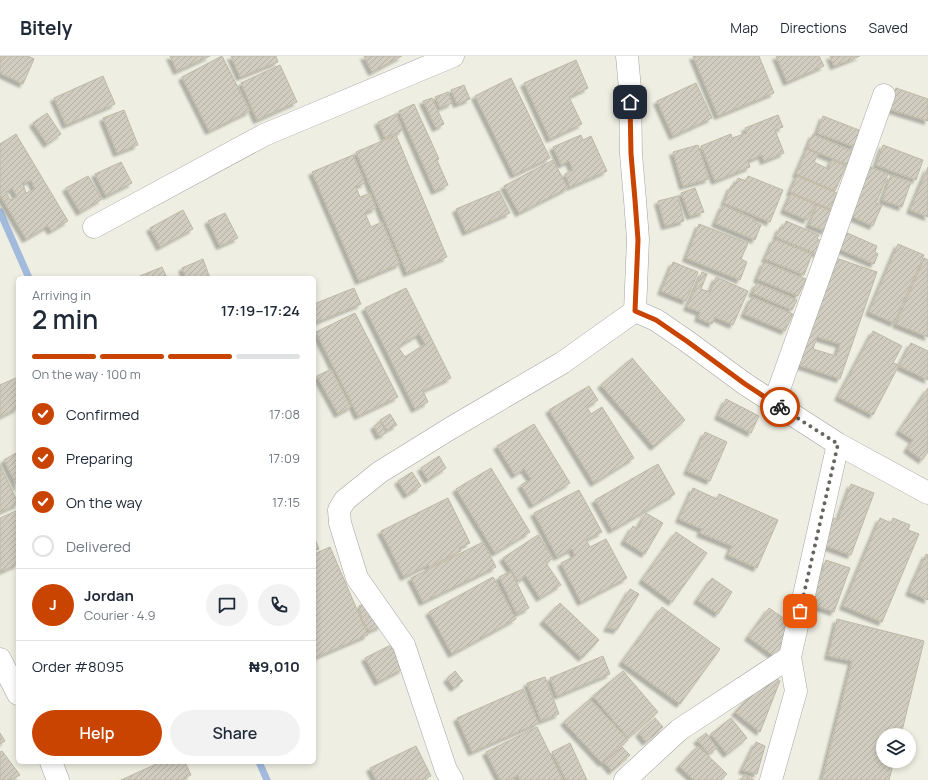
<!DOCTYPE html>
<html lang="en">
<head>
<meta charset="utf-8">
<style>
  body { margin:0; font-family:Manrope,sans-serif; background:#f2f2f3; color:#1f2937; height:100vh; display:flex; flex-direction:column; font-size:15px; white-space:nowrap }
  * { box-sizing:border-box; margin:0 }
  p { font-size:13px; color:#747a83 }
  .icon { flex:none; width:22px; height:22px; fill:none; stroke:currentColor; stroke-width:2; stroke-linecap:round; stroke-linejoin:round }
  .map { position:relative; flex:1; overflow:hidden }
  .drawer { position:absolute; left:16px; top:220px; width:300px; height:488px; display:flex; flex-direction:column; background:#fff; border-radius:6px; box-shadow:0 2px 6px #0003 }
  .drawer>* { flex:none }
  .controls { position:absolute; left:876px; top:672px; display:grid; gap:8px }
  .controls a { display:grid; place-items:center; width:40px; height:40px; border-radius:50%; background:#fff; box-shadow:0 2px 6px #0003; font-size:20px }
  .pin { position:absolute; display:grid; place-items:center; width:34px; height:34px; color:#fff; margin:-17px; border-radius:8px; box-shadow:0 2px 6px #0006 }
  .courier { position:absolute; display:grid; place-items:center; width:40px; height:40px; margin:-20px; border:3px solid #c84400; border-radius:50%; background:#fff; color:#222; box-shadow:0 1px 5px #0007 }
  .overview em { font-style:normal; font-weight:600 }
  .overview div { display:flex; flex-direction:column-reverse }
  .overview { display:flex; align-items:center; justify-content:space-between; height:68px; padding:0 16px }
  h1 { font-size:26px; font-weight:600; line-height:30px }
  .bar { display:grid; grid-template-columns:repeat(4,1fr); gap:6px 4px; align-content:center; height:48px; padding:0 16px }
  .bar i { height:5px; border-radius:3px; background:#e0e1e3 }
  .bar .on { background:#c84400 }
  .bar p { grid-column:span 4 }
  .line { display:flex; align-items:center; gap:10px; padding:0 16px; border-top:1px solid #e0e1e3 }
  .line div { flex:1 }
  .round { display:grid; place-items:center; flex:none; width:42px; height:42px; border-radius:21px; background:#f2f2f3 }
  ol { padding:0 16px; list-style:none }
  li { display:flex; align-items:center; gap:12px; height:44px }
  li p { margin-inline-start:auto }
  li .icon { padding:4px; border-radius:50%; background:#c84400; color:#fff; stroke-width:4 }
  li:last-child { color:#747a83 }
  li i { width:22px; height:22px; border:2px solid #e0e1e3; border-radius:50% }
  .primary-button { display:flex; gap:8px; margin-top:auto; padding:8px 16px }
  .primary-button a { flex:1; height:46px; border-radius:24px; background:#c84400; color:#fff; font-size:16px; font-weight:600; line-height:46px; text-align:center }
  .primary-button a+a { background:#f2f2f3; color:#1f2937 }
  header { display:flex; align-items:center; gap:24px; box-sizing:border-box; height:56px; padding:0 20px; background:#fff; border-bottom:1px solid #e0e1e3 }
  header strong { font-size:19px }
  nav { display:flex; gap:22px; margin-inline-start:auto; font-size:14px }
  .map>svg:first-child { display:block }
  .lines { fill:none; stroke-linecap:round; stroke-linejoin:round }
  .stream { stroke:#a2bbdc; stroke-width:7 }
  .building { fill:url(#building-hatch); stroke:#bfb9a4; fill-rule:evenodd; filter:url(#shadow) }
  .minor-casing { stroke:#a3a3a3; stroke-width:23 }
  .minor { stroke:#fff; stroke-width:22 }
  .done { stroke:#666661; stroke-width:4; stroke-dasharray:0 7.2 }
  .route { stroke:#c84400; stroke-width:5 }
</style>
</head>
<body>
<header>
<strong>Bitely</strong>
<nav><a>Map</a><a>Directions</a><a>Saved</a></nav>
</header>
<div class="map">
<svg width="928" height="724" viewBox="0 0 928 724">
  <defs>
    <pattern id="building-hatch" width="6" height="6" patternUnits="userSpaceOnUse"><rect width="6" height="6" fill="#d0ccbf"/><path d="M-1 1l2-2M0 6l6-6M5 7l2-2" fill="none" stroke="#b2afa4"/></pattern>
    <filter id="shadow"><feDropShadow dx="-3.5" dy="3.5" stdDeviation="1" flood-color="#0004"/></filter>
  </defs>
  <rect width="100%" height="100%" fill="#eeeee2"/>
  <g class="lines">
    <!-- stream -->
    <path class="stream" d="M0,156L29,222
      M259,706L267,724"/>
  </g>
  <!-- building -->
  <path class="building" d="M0,0H28L34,3L23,28L0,17Z
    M170,0H210L177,15Z
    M222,0L250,55L209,75L182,21Z
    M231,0H276L278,6L240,21Z
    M364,0H402L372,16Z
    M693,0H759L774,37L718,60Z
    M776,0H819L824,10L787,26Z
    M830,0H860L834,10Z
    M576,4L588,32L569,41L582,68L550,83L524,27Z
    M280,9L297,46L257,64L241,27Z
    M103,20L115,48L66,69L54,42Z
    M511,22L550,102L514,119L475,40Z
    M696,27L712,62L673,80L657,45Z
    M464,29L470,43L457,48L451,34Z
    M896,32L928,43V65L889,53Z
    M448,36L452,47L440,52L435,41Z
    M432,42L444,68L436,72L423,45Z
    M414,48L439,103L437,104L448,129L435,135L399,55Z
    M124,54L138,89L117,97L103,62Z
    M47,57L61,78L47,88L33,67Z
    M396,58L403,74L385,82L378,66Z
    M778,59L783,71L775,74L784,97L764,105L762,99L748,105L750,111L715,125L701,90L731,78L732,82L747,77L745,72Z
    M823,60L859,74L857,81H859L855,91L817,77Z
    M16,78L68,165L51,175L48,170L26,183L0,139V88ZM31,124L35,133L26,137L23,128ZM12,132L17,141L10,144L6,136Z
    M813,78L854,96L848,109L807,92Z
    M396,79L447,201L407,217L356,96Z
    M581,79L583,84L591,80L607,115L570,131L565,118L573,114L569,105L561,109L553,91Z
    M698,89L709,123L683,130L673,96Z
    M883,89L923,104L916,124L876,109Z
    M807,93L818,98L814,106L828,113L832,104L846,110L835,135L796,118Z
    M353,99L365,127L356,131L360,141L370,137L376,152L365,157L371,171L382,166L400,208L359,225L312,116Z
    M553,104L568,132L519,157L504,130Z
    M121,106L132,127L106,140L95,118Z
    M868,110L888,118L876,147L882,149L873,170L848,159Z
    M928,111V161L910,154Z
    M891,119L911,126L902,151L882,144Z
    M88,120L102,143L80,156L66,132Z
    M748,120L783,134L770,166L724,147L731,130L734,131L738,122L746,125Z
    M797,120L837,137L830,153L790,136Z
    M695,132L704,156L690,160L681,137Z
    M499,135L510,157L466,176L456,153Z
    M791,138L815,148L807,164L784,154Z
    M678,140L684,165L665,170L658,145Z
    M723,149L754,163L753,165L761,169L755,184L715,167Z
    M817,149L833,155L825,175L809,169Z
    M183,154L193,173L160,191L150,172Z
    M225,157L238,182L220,190L208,165Z
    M786,165L819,179L817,183L822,185L817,198L776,181L780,171L783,173Z
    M699,168L748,187L741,203L747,206L740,224L686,202Z
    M845,176L877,190L875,196L878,198L874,208L835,191Z
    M774,183L812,198L804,219L765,203Z
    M898,188L924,199L894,267L869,256Z
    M836,202L877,216L840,323L799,309ZM817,281L840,288L836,300L813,293Z
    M924,202L928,204V281L896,268Z
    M203,203L210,222H186L182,212Z
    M673,206L698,216L686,245L661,235Z
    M764,206L806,223L798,240L757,223Z
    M162,211L167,222H141L140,220Z
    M702,216L707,218L701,233L710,236L716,221L748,235L733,269L715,261L712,268L698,262L700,256L687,251Z
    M757,227L797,244L792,254L752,237Z
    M354,232L361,248L314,267V248Z
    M406,232L451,322L423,335L428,346L415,353L365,252ZM419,278L425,288L405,301L398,291Z
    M752,241L793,258L785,275L744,258Z
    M355,257L398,341L358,360L316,276Z
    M873,275L902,290L893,307L899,309L873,359L838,341Z
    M911,287L928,295V324L899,310Z
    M632,302L685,364L654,391L601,329Z
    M331,313L351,351L338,358L317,320Z
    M18,321V352L0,361V329Z
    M589,330L598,344L587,351L591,358L602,351L634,402L594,427L549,354Z
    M928,332V396L922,404L907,393L913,384L899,375Z
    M726,343L759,360L751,377L718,360Z
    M390,358L397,369L387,374L380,364Z
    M381,366L386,377L379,380L374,370Z
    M534,368L570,427L533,449L521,429L531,423L524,413L515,419L497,390Z
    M705,376L727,386L710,425L687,415Z
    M18,396V432L4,404Z
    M439,400L446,412L428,424L421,412Z
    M658,408L675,438L612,474L595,444Z
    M0,409L18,447V448L0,456Z
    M491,412L530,476L495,497L456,433Z
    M412,416L421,430L407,439L398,425Z
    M851,428L874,437L851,499L823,489L833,462L838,464Z
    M693,432L717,443L719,438L778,464L757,512L728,499L732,490L700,477L702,473L679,463Z
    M579,434L602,476L586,484L590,491L606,483L627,522L581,546L561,507L575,500L572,493L557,501L534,457Z
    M448,442L470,487L459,492L461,495L429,511L428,509L404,521L381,475Z
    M18,454V508L0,516V462Z
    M646,457L663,467L645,498L624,485L633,470L637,473Z
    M880,462L891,467L893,462L910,469L908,474L919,478L882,566L843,550Z
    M676,476L707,497L672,546L642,524Z
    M538,479L553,502L546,507L561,529L540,542L526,520L518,525L503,502Z
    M314,481L319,493L314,495Z
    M483,486L496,511L423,546L411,522Z
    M330,491L368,579L314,602V498Z
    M926,498L928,499V544L909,536Z
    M826,504L850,512L834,556L810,548Z
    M511,515L529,552L517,558L499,521Z
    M493,521L516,563L452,598L429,556Z
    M712,522L732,536L718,558L697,544Z
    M630,533L639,538L617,574L607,572Z
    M370,545L381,570L369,575L362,564L359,550Z
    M560,547L599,584L582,602L543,565Z
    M662,551L720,593L680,648L622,606Z
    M769,552L792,568L778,603L748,581Z
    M837,563L924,585L901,679H883V705H894L889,724H822L852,605L828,600Z
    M391,589L403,613L378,626L365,602Z
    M603,600L610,618L557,640L550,622Z
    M455,615L463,625L454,632L447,623Z
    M623,615L658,656L628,682L593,640Z
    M772,617L780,625L760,676L735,656Z
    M545,621L559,658L541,665L527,627Z
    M523,633L539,667L472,696L457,662Z
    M590,643L628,684L602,707L564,666Z
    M655,662L663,671L646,686L639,677Z
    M731,662L747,682L727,698L711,678Z
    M537,671L563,724H520L518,719L508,724H500L486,696Z
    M0,677L5,685L0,688Z
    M706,677L717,692L709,698L697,684Z
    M756,686L765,690L757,718L742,714Z
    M570,687L587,724H566L552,696Z
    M416,690L431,720L423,724H376L370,712Z
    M698,690L727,718L721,724H694L679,710Z
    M622,691L630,699L612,715L604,706Z
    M2,695L20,719L10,724H0V696Z
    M161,706H185L191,719L180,724H121Z
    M744,719L754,724H741Z"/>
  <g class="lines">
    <!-- minor casing -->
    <g class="minor-casing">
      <path id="minor" d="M627,0L630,33L631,98L635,144L638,183L635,255L656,264L688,286L745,328L838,388L928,437
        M94,171L264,79L453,0
        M774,347L884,39
        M0,603L18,638
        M51,706L58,724
        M452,724L446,714L404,589L357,522L340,467L339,454L345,444L380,416L451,372L562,307L635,255
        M625,724L679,674L790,601
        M771,724L796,635L790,601L838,388"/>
    </g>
    <!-- minor -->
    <use href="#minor" class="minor"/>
  </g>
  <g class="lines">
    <!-- done -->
    <path class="done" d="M780,351L838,388L800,555"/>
    <!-- route -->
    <path class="route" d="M630,46L631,98L635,144L638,184L635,255L656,264L688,286L745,328L780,351"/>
  </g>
</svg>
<div class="controls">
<a><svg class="icon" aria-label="layers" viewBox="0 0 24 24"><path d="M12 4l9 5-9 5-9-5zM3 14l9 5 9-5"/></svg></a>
</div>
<div class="pin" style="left:800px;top:555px;background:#ea580c"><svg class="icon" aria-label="bag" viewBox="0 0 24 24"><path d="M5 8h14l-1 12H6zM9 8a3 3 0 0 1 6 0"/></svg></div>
<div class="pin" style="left:630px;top:46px;background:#1f2937"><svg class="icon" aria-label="home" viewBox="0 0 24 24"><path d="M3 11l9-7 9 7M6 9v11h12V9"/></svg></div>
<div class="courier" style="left:780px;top:351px"><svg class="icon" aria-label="bike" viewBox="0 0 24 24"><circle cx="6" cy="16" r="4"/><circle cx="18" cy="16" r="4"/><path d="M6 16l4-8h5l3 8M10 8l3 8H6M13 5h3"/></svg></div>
<section class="drawer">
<div class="overview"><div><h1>2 min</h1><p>Arriving in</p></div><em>17:19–17:24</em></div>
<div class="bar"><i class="on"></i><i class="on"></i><i class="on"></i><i></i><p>On the way · 100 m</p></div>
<ol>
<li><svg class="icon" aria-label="check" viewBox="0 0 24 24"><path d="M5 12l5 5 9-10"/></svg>Confirmed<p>17:08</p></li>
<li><svg class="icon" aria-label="check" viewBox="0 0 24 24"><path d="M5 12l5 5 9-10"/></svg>Preparing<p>17:09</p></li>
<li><svg class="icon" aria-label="check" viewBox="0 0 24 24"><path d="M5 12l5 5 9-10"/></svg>On the way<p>17:15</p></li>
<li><i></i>Delivered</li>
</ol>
<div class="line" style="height:72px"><b class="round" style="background:#c84400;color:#fff">J</b><div><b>Jordan</b><p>Courier · 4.9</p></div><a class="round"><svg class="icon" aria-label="chat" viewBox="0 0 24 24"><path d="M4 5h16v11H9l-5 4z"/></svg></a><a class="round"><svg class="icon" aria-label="phone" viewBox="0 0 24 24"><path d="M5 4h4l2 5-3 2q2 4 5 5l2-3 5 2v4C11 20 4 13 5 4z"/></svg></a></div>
<div class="line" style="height:52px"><div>Order #8095</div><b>₦9,010</b></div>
<div class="primary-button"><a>Help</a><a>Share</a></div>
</section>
</div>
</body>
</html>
